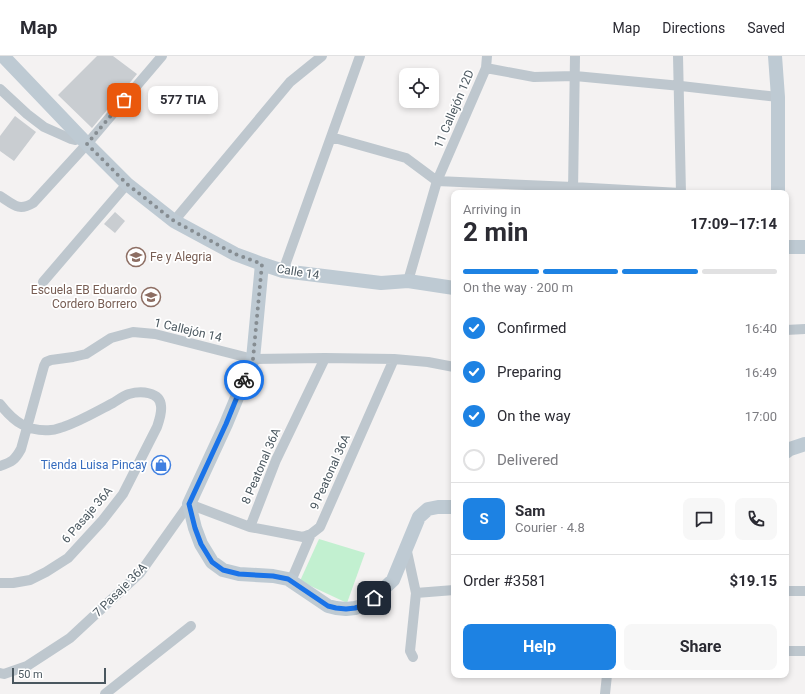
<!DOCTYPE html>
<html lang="en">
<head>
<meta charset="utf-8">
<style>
  body { margin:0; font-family:Roboto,sans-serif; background:#f7f7f7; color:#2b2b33; height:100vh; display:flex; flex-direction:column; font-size:15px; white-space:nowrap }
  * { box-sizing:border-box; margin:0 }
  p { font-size:13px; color:#7c7c81 }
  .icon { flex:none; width:22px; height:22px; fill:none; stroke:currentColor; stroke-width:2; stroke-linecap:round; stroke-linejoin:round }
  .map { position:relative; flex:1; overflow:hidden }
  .drawer { position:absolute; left:451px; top:134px; width:338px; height:488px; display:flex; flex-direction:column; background:#fff; border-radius:8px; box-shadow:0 2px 6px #0003 }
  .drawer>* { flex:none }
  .tools { position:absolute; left:399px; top:12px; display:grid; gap:8px }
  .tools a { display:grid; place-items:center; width:40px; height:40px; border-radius:8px; background:#fff; box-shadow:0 2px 6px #0003; font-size:20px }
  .scale { position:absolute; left:12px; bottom:10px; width:94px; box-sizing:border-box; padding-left:4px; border:2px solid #4a575f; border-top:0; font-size:11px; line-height:14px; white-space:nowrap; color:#4a575f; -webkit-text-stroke:3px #fff; paint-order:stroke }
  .pin { position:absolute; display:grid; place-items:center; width:34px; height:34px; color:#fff; margin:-17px; border-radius:8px; box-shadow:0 2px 6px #0006 }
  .courier { position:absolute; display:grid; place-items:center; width:40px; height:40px; margin:-20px; border:3px solid #1a73e8; border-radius:50%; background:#fff; color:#222; box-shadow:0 1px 5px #0007 }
  .bubble { position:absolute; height:28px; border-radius:8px; background:#fff; box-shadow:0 2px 6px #0003; font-size:13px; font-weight:700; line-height:28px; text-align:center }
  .head em { font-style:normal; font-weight:700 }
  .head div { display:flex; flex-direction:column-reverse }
  .head { display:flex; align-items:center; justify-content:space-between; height:68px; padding:0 12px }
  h1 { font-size:26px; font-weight:700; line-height:30px }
  .bar { display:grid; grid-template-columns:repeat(4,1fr); gap:6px 4px; align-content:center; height:48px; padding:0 12px }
  .bar i { height:5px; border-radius:3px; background:#e1e1e2 }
  .bar .selected { background:#1d82e3 }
  .bar p { grid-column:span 4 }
  .line { display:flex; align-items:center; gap:10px; padding:0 12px; border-top:1px solid #e1e1e2 }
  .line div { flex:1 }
  .round { display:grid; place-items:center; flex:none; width:42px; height:42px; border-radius:8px; background:#f7f7f7 }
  ol { padding:0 12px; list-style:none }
  li { display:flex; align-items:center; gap:12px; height:44px }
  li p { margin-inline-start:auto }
  li .icon { padding:4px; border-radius:50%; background:#1d82e3; color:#fff; stroke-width:4 }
  li:last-child { color:#7c7c81 }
  li i { width:22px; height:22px; border:2px solid #e1e1e2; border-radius:50% }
  .action { display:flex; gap:8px; margin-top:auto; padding:8px 12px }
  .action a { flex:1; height:46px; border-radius:8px; background:#1d82e3; color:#fff; font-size:16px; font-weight:700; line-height:46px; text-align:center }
  .action a+a { background:#f7f7f7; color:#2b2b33 }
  header { display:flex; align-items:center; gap:24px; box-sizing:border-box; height:56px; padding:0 20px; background:#fff; border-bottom:1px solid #e1e1e2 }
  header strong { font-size:19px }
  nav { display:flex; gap:22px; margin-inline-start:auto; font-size:14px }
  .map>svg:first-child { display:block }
  .green { fill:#c2f0d0 }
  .building { fill:#c9cdd1 }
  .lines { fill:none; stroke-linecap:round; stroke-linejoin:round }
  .street { stroke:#bec7ce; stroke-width:10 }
  .secondary { stroke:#becad3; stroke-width:14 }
  .done { stroke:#868d92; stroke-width:4; stroke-dasharray:0 7.2 }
  .route { stroke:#1a73e8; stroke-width:5 }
  .labels { text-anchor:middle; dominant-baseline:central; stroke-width:3.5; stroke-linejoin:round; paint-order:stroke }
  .street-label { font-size:12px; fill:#4a575f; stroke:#fff }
  .education-label { font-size:12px; fill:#785e54; stroke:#fff; text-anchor:start }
  .shop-label { font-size:12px; fill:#366cbe; stroke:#fff; text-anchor:end }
</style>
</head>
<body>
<header>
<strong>Map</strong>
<nav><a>Map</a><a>Directions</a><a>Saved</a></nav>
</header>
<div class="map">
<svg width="805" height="638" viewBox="0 0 805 638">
  <rect width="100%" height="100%" fill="#f4f2f2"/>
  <!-- green -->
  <path class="green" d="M319,483L365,497L347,547L300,525Z"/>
  <!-- building -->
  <path class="building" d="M97,0H113L137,18L92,72L58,39Z
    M15,60L36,76L14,105L0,95V80Z
    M115,156L125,165L115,177L104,168Z"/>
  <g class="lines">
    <!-- street -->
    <path class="street" d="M678,0L681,137
      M486,12L487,0
      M0,33L27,58L44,71L71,83L75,84L81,82
      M331,81L406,102L437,125L573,131L680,137
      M573,136L575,0
      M0,140C13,148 18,156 33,147L87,88L162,0
      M174,165L290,26L322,0
      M283,215L360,0
      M408,225L437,125L486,12L534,21L575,20L681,30L778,41
      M43,226L127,128
      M786,274L805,273
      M0,348C14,366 28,376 51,374C55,374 59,372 63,371C81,365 97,355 113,347C118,344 123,340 129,338C140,335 160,335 161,350C162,357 159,365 157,371L123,438L102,465L68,502L46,516L30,524L13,527H0
      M0,410C12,406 15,404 21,393L44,310L46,306L51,304L73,301L86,298L111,282L133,276L155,278L253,303L325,302L394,303L428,306L454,311
      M250,471L303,481L311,478L320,471L394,303
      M406,491L416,537L410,595L413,601
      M291,525L311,478
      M786,535H805
      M416,537L454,534
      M786,595H805
      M0,617L4,618L27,610L70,582L140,517L189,448L250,471L276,404L325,302
      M105,638L191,570
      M605,638L607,619"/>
    <!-- secondary -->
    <path class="secondary" d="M3,0L87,88L127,128L174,165L235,198L262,208L283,215L381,227L408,225L454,232
      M775,0L778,41V137
      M786,191H805
      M262,208L253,303L226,368L189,448L195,472L201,488L212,506L223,514L239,518L273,520L288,523L328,550L336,552L346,553L355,552L365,549L374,542L393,524L419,461L428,453L438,451H454
      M786,396L790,393L805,388"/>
  </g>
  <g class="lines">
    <!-- done -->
    <path class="done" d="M124,44L87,88L127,128L174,165L235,198L262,208L253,303L244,324"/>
    <!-- route -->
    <path class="route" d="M244,324L226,368L189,448L195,472L201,488L212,506L223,514L239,518L273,520L288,523L328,550L336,552L346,553L355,552L365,549L374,542"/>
  </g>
  <!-- icons -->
  <defs>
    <g id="school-ring" transform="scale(1)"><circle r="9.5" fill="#fff" stroke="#8d6e63" stroke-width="1.5"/><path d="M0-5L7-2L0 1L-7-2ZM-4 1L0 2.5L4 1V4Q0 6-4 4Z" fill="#8d6e63"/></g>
    <g id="shop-ring" transform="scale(1)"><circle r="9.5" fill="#fff" stroke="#3f7fe0" stroke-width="1.5"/><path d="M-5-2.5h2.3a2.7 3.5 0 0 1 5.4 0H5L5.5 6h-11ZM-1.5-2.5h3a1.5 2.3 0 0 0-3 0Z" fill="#3f7fe0"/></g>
  </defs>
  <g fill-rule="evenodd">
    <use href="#school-ring" x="136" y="201"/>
    <use href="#school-ring" x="151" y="241"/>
    <use href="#shop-ring" x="161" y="409"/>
  </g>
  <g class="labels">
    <!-- street labels -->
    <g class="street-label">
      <text transform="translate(454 53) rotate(-67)">11 Callejón 12D</text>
      <text transform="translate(298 216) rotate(9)">Calle 14</text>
      <text transform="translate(188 274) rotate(13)">1 Callejón 14</text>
      <text transform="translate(261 410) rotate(-67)">8 Peatonal 36A</text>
      <text transform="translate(330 416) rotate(-66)">9 Peatonal 36A</text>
      <text transform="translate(87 459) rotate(-49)">6 Pasaje 36A</text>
      <text transform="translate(120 534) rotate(-45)">7 Pasaje 36A</text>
    </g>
    <!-- education labels -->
    <g class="education-label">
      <text x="150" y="201">Fe y Alegria</text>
      <text x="137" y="234" text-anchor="end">Escuela EB Eduardo<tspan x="137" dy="14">Cordero Borrero</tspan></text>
    </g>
    <!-- shop labels -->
    <g class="shop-label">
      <text x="147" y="409">Tienda Luisa Pincay</text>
    </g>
  </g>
</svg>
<div class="tools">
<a><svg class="icon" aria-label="locate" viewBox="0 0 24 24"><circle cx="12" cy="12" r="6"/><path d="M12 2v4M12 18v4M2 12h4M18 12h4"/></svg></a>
</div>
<div class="scale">50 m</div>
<div class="pin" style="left:124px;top:44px;background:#ea580c"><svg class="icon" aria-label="bag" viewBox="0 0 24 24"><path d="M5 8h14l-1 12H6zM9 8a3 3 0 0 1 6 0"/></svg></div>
<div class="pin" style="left:374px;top:542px;background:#1f2937"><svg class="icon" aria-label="home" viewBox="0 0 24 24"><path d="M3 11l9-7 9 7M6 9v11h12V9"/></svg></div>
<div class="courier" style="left:244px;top:324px"><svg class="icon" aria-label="bike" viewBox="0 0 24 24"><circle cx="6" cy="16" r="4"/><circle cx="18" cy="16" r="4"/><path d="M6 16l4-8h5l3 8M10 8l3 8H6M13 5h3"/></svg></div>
<div class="bubble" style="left:148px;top:30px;width:70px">577 TIA</div>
<section class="drawer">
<div class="head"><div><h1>2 min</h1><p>Arriving in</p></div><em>17:09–17:14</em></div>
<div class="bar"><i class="selected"></i><i class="selected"></i><i class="selected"></i><i></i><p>On the way · 200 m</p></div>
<ol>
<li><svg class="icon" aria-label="check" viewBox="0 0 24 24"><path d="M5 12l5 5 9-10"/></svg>Confirmed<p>16:40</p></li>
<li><svg class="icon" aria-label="check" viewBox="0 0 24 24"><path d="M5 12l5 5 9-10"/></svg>Preparing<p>16:49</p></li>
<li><svg class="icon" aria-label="check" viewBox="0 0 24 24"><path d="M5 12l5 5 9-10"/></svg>On the way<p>17:00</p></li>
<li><i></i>Delivered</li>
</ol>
<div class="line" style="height:72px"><b class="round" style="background:#1d82e3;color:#fff">S</b><div><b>Sam</b><p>Courier · 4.8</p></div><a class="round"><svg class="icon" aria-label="chat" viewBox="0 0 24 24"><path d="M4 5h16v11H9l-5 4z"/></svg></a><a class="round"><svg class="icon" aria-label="phone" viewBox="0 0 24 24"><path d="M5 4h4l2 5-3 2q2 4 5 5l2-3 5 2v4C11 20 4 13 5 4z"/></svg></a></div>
<div class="line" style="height:52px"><div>Order #3581</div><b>$19.15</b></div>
<div class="action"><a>Help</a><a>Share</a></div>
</section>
</div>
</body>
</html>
